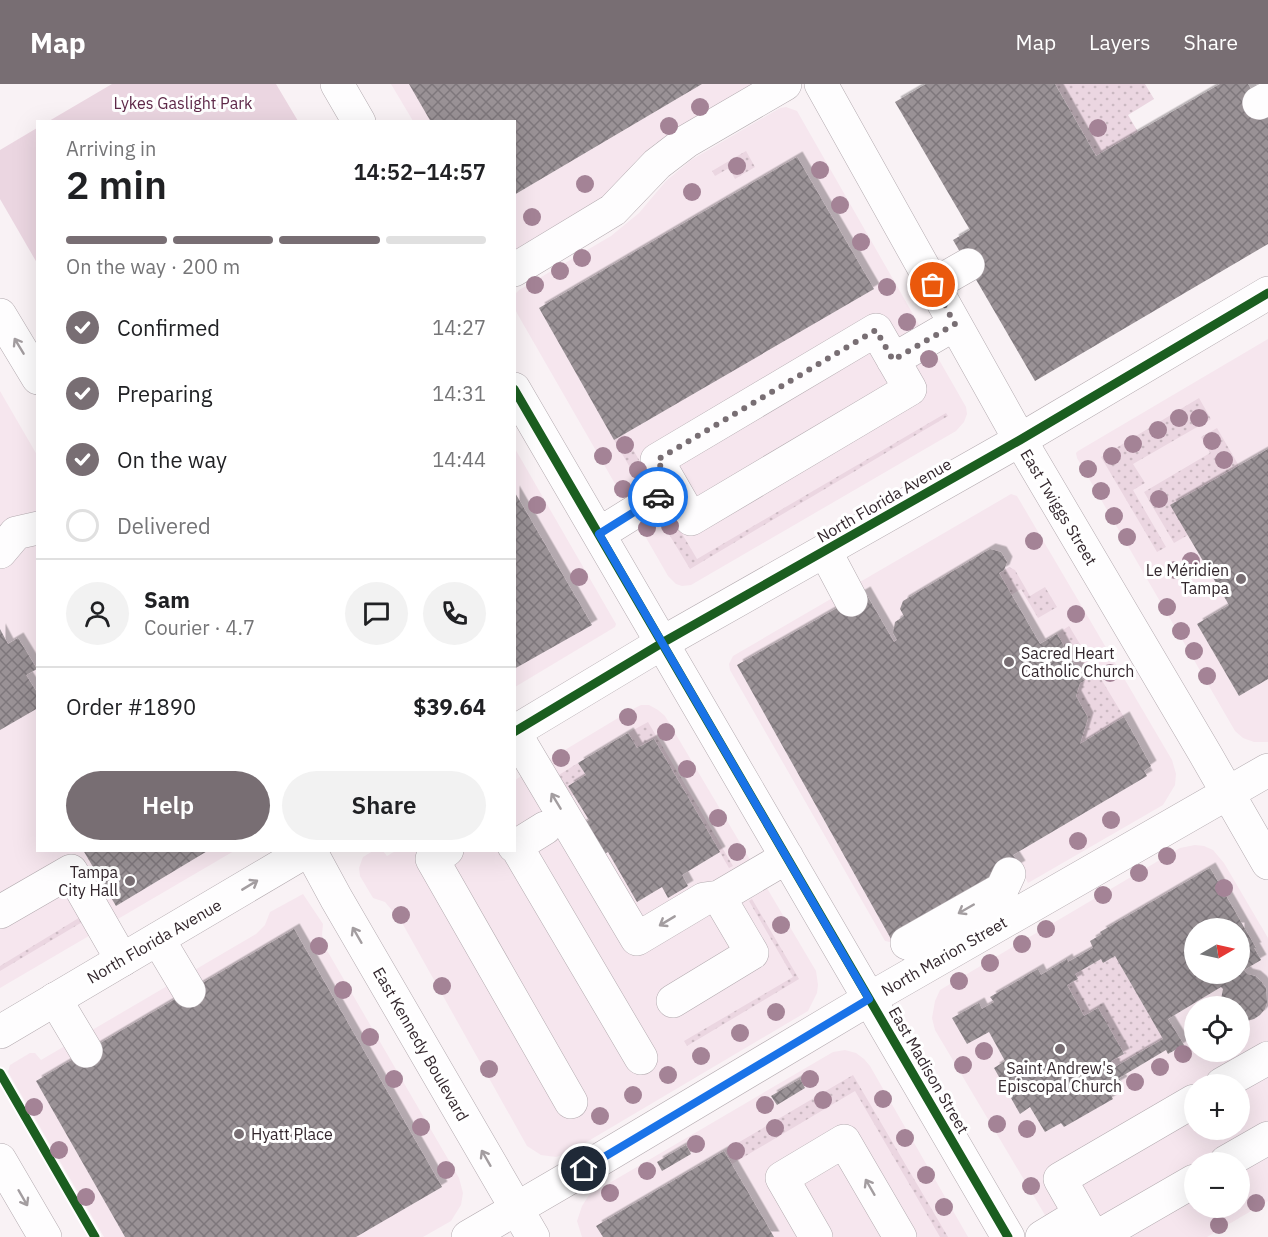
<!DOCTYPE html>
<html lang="en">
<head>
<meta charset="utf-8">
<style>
  body { margin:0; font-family:"IBM Plex Sans",sans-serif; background:#f2f2f2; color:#202124; height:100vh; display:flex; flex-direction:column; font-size:22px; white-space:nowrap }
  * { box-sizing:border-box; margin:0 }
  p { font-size:20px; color:#757577 }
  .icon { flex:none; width:33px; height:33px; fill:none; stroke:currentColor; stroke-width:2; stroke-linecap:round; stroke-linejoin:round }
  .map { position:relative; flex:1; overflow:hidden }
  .side { position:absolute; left:36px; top:36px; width:480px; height:732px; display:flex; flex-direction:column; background:#fff; border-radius:0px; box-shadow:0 6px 24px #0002 }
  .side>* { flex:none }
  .needle { width:39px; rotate:81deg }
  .buttons { position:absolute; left:1184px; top:834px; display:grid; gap:12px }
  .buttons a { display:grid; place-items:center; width:66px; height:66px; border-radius:50%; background:#fff; box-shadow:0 6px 24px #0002; font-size:30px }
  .pin { position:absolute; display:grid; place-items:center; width:51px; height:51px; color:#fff; margin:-26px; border:3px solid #fff; border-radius:50%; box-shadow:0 2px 6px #0007 }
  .courier { position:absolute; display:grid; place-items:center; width:60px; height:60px; margin:-30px; border:4px solid #1a73e8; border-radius:50%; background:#fff; color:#222; box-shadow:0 2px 8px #0007 }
  .head em { font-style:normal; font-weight:600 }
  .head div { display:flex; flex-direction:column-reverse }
  .head { display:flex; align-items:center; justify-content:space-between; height:102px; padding:0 30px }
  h1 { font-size:39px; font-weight:600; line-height:45px }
  .bar { display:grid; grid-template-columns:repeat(4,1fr); gap:9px 6px; align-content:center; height:72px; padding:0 30px }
  .bar i { height:8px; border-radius:4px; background:#e0e0e0 }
  .bar .current { background:#786e73 }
  .bar p { grid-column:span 4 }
  .line { display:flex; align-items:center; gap:15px; padding:0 30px; border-top:2px solid #e0e0e0 }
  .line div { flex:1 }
  .round { display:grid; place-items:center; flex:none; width:63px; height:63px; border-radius:32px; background:#f2f2f2 }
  ol { padding:0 30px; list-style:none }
  li { display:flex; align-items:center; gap:18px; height:66px }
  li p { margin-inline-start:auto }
  li .icon { padding:6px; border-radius:50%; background:#786e73; color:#fff; stroke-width:4 }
  li:last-child { color:#757577 }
  li i { width:33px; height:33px; border:3px solid #e0e0e0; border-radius:50% }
  .button { display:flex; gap:12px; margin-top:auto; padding:12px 30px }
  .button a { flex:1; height:69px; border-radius:36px; background:#786e73; color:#fff; font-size:24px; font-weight:600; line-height:69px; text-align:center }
  .button a+a { background:#f2f2f2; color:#202124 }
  header { display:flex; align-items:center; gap:36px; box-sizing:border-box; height:84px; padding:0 30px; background:#786e73; color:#fff }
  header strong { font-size:28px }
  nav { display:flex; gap:33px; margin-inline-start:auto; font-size:21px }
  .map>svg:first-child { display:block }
  .built { fill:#f6e6ee; fill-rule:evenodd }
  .grass { fill:url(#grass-dots) }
  .park { fill:#ebd6e1 }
  .building { fill:url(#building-cross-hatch); fill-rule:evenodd; filter:url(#shadow) }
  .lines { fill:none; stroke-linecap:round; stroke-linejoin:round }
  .minor-casing { stroke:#b3aaaf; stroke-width:34 }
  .major-casing { stroke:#b3aaaf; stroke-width:34 }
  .minor { stroke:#fefdfe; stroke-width:33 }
  .major { stroke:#fefdfe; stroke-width:33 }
  .cycleway-casing { stroke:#fff; stroke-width:13 }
  .cycleway { stroke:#1b5e20; stroke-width:9 }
  .tree { fill:#a48396 }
  .oneway { stroke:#a39da0 }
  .done { stroke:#786e73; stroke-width:6; stroke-dasharray:0 10.8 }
  .route { stroke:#1a73e8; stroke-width:8 }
  .poi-dot { fill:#786e73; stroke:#fff; stroke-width:2 }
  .labels { text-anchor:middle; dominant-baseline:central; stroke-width:6; stroke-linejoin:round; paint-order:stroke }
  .park-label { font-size:16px; fill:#5f2949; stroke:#fff }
  .street-label { font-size:16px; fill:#33272d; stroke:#fff }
  .poi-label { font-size:16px; fill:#33272d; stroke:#fff; text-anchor:end }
</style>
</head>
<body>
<header>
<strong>Map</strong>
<nav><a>Map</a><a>Layers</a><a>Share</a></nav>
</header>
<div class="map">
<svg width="1268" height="1153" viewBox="0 0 1268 1153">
  <defs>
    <pattern id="grass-dots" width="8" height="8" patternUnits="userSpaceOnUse" patternTransform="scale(1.5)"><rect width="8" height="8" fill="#ebd6e1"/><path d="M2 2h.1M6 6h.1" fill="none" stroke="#cab8c1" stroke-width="1.8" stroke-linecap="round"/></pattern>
    <pattern id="building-cross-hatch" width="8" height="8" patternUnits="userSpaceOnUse" patternTransform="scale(1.5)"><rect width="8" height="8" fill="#9a9296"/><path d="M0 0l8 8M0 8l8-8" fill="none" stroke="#7e777b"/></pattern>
    <filter id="shadow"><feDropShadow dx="5.5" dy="-5.5" stdDeviation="0" flood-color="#0004"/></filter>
  </defs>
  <rect width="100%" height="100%" fill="#f9f2f5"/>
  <!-- built -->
  <path class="built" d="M391,0H754L656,59L635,78L615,104L598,120L515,170L514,38L413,37Z
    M786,23L797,27L966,323L967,330L964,338L956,347L691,501L682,502L676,500L668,492L518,231L515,225L514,211L519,206L611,152L639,129L666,97L691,76L780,24Z
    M1268,255V658H1254L1243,654L1235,647L1077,374L1076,369L1078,367Z
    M0,307L37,371L38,766L234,767L0,904Z
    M514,363L616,540L615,543L515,603Z
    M1011,410L1017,412L1172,676L1176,690L1175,701L1163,721L1028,799L1021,785L902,855L890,858L885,857L730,586L729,580L733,572Z
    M641,621H649L658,626L665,632L816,887L818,901L817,909L808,927L585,1059L571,1067L556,1073L541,1071L527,1062L401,837L385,818L373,814L360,792L359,784L363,773L373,767H383L387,772L397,766H514L515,696L633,625Z
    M1195,761L1204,762L1213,766L1224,779L1268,854V1117L1207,1153H1058L935,946L932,934L935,917L940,906L1180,764ZM1194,844H1239V890H1194ZM1194,922H1239V968H1194ZM1194,1000H1239V1046H1194ZM1194,1078H1239V1124H1194Z
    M303,810L323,840L322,851L325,863L459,1094L463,1109L461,1121L451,1137L423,1153H104L8,988L10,981L30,969H35L41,976L256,850L265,841L270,828Z
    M845,966L856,969L864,975L870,982L968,1153H582L577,1137L582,1122L589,1111L833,968Z"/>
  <!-- grass -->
  <path class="grass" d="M1055,0H1145L1154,15L1128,31L1138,48L1096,72Z
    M746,67L755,83L735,95L729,84L715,92L712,87Z
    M1199,314L1211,335L1133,380L1145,399L1133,406L1166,463L1157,468L1101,373Z
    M946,329L948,332L690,485L661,437L671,431L697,475Z
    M1217,344L1239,382L1188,451L1174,459L1144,408L1210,369L1201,353Z
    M624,350L649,393L639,399L614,356Z
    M1009,483L1015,486L1030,512L1045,503L1057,523L1038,534L1021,505L1011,511L999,489Z
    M1069,542L1124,633L1080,660L1088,634L1076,612L1080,599L1084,597L1057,550Z
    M648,638L733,782L729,784L654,655L637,664L628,649Z
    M578,679L586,691L568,702L574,711L567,715L554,694Z
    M752,815L799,895L687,962L684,957L793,893L749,817Z
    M82,832L89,834L0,887V882Z
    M1115,872L1163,955L1115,983L1111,977L1098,924L1084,932L1067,901L1075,890L1101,875L1103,879Z
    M853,991L948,1153H940L855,1007L732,1080L724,1067Z"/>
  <!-- park -->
  <path class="park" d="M112,0H276L298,37H49Z
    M37,44V179L0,115V66Z"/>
  <!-- building -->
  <path class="building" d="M409,0H702L514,111V38H431Z
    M926,0H1055L1096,72L1220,0H1248L1268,34V160L1035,297L953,156L970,146L895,18Z
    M797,73L874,205L614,356L539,224Z
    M1268,365V595L1239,612L1197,540L1229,521L1170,421Z
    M514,407L592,541L514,585Z
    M990,465L1001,468L1007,478L1004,486L999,489L1040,560L1057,550L1084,597L1080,599L1076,612L1088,634L1080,660L1124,633L1151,682L1144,687L1147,692L1013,771L1020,782L891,855L737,581L865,508L894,558L897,556L893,549L895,538L904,532L900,525L903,517Z
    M0,545L8,560L18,554L37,585L26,591L38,610V624L0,646Z
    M628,649L637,664L654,655L720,768L682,791L688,802L668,814L662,803L637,818L608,768L595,776L576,744L589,736L568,702L586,691L578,679Z
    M83,766H209L116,822Z
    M1210,784L1256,864H1254L1261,876L1244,886L1247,890L1255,892L1261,897L1266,904L1267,918L1265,925L1260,931L1254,935L1247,937L1239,936V922H1223L1221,915L1223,905L1221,903L1168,935L1184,961L1168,970L1166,966L1119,994L1122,998L1108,1006L1113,1015L1064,1043L1061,1039L1045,1048L1030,1023L1020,1030L994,984L1005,977L989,948L967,960L952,934L979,919L982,925L994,918L990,913L1038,885L1041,891L1067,875L1068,878L1093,864L1090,857L1102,850L1100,848ZM1194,844H1239V890H1194ZM1115,872L1163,955L1115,983L1111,977L1124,970L1098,924L1084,932L1067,901L1078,895L1075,890L1101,875L1103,879Z
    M294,845L442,1103L356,1153H125L36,997Z
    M800,995L805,1004L777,1021L771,1012Z
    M686,1061L691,1070L662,1087L657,1078Z
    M724,1067L774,1153H603L596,1142Z"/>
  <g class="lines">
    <!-- minor casing -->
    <g class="minor-casing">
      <path id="minor" d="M337,0L359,38
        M821,0L1020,356L1207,673L1268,779
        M1259,19L1268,14
        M514,186L613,126L657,80L687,57L785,0
        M933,201L968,181
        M876,246L910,305L691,435L657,376Z
        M893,276L955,240
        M514,305L1008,1153
        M599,450L673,404
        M825,467L851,516
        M0,468L16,449L38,444
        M514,648L637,855L704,815L719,813
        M514,762H516L641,974
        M516,762L545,744
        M447,766L432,775L571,1018
        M0,828L71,787L122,876
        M158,855L189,907
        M907,859L1002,805L1009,790
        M55,915L86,967
        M673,917L752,869L719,813L787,773
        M1222,1000L1268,974
        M1226,1078L1268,1054
        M468,1153L564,1097L869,915L1268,686
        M816,1153L782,1094L844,1057L900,1153
        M1042,1153L1080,1130
        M1093,1153L1060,1095L1194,1017
        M1097,1153L1194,1097"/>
    </g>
    <!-- major casing -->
    <g class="major-casing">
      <path id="major" d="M0,231L38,294
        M514,648L662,559L1020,356L1268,209
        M310,766L336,814L533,1153
        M0,948L308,766
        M0,1076L45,1153"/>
    </g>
    <!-- minor -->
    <use href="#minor" class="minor"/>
    <!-- major -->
    <use href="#major" class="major"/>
    <!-- cycleway casing -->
    <g class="cycleway-casing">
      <path id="cycleway" d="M514,305L1008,1153
        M514,648L662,559L1020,356L1268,209
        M0,989L95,1153"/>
    </g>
    <!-- cycleway -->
    <use href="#cycleway" class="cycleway"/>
  </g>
  <!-- trees -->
  <g class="tree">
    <circle cx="700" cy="23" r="9"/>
    <circle cx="669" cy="42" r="9"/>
    <circle cx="1098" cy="44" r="9"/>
    <circle cx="737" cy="82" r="9"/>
    <circle cx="820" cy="86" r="9"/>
    <circle cx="585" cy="100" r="9"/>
    <circle cx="692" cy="108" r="9"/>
    <circle cx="840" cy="121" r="9"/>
    <circle cx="532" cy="133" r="9"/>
    <circle cx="861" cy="158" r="9"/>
    <circle cx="582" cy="174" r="9"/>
    <circle cx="560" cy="187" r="9"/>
    <circle cx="535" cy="201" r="9"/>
    <circle cx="887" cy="203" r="9"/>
    <circle cx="907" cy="238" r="9"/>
    <circle cx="929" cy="275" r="9"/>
    <circle cx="1179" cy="334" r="9"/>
    <circle cx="1199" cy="334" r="9"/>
    <circle cx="1158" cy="346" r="9"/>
    <circle cx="1212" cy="357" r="9"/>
    <circle cx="1133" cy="360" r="9"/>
    <circle cx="625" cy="361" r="9"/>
    <circle cx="603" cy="372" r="9"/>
    <circle cx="1112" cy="372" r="9"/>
    <circle cx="1224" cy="376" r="9"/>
    <circle cx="1088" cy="385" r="9"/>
    <circle cx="638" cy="386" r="9"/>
    <circle cx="623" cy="405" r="9"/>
    <circle cx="1101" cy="407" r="9"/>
    <circle cx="1159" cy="415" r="9"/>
    <circle cx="537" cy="421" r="9"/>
    <circle cx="1114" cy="432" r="9"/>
    <circle cx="670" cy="442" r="9"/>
    <circle cx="647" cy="444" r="9"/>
    <circle cx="1127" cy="453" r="9"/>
    <circle cx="1034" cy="457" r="9"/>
    <circle cx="1191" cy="477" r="9"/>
    <circle cx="1175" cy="486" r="9"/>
    <circle cx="579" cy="493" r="9"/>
    <circle cx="1167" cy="523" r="9"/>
    <circle cx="1076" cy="530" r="9"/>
    <circle cx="1181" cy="547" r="9"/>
    <circle cx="1194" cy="567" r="9"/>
    <circle cx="1110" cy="589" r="9"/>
    <circle cx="1207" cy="592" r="9"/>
    <circle cx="628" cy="633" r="9"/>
    <circle cx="666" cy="648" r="9"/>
    <circle cx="561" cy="674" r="9"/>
    <circle cx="687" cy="685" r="9"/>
    <circle cx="718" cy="734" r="9"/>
    <circle cx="1111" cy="736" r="9"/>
    <circle cx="1078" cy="757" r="9"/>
    <circle cx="737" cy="768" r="9"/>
    <circle cx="1167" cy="772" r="9"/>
    <circle cx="1139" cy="789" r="9"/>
    <circle cx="1224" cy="804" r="9"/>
    <circle cx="1103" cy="811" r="9"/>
    <circle cx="401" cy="831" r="9"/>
    <circle cx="781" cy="841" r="9"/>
    <circle cx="1046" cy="845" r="9"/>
    <circle cx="1022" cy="860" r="9"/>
    <circle cx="319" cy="862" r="9"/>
    <circle cx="990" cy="879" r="9"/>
    <circle cx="959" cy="897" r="9"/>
    <circle cx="442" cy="902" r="9"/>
    <circle cx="343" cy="906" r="9"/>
    <circle cx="776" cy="928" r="9"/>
    <circle cx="740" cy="949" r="9"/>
    <circle cx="370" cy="953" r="9"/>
    <circle cx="984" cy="967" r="9"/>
    <circle cx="1183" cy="970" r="9"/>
    <circle cx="701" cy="972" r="9"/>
    <circle cx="963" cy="981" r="9"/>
    <circle cx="1160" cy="983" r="9"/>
    <circle cx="489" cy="985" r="9"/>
    <circle cx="668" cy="991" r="9"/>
    <circle cx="394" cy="995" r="9"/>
    <circle cx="810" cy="995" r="9"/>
    <circle cx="1135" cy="998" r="9"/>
    <circle cx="633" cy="1011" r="9"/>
    <circle cx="883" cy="1015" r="9"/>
    <circle cx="823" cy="1016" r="9"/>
    <circle cx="765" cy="1021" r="9"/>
    <circle cx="34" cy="1023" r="9"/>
    <circle cx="600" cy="1032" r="9"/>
    <circle cx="997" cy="1040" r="9"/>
    <circle cx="421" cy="1043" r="9"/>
    <circle cx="775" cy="1044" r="9"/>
    <circle cx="1027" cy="1045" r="9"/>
    <circle cx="905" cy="1054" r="9"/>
    <circle cx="696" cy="1060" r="9"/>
    <circle cx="59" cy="1066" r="9"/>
    <circle cx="736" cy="1067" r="9"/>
    <circle cx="446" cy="1086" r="9"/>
    <circle cx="647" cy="1087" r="9"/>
    <circle cx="926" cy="1091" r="9"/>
    <circle cx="1031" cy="1102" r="9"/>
    <circle cx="610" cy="1109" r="9"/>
    <circle cx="86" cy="1113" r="9"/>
    <circle cx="1256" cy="1119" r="9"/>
    <circle cx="944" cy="1123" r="9"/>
    <circle cx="1219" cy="1141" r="9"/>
  </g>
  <!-- one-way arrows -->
  <defs><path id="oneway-shaft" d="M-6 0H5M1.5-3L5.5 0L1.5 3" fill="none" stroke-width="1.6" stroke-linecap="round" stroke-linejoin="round" transform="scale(1.5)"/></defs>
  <g class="oneway">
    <use href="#oneway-shaft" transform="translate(19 262) rotate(-121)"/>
    <use href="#oneway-shaft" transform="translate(556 717) rotate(-121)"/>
    <use href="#oneway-shaft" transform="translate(250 801) rotate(-31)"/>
    <use href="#oneway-shaft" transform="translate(966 825) rotate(150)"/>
    <use href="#oneway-shaft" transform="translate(667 837) rotate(149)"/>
    <use href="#oneway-shaft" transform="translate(357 851) rotate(-120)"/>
    <use href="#oneway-shaft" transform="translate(486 1074) rotate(-120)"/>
    <use href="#oneway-shaft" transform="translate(870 1103) rotate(-120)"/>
    <use href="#oneway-shaft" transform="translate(23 1114) rotate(60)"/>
  </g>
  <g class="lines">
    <!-- done -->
    <path class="done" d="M658,413L673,404L657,376L876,246L893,276L955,240L933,201"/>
    <!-- route -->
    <path class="route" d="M584,1085L869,915L599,450L658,413"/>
  </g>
  <!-- markers -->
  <g class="poi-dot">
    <circle cx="1241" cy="495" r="6"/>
    <circle cx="1009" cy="578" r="6"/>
    <circle cx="130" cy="797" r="6"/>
    <circle cx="1060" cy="965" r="6"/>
    <circle cx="239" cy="1050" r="6"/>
  </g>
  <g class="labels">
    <!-- park labels -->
    <g class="park-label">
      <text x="183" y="19">Lykes Gaslight Park</text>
    </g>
    <!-- street labels -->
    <g class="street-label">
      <text transform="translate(884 416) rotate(-30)">North Florida Avenue</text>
      <text transform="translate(1059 423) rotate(59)">East Twiggs Street</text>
      <text transform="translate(154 857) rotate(-30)">North Florida Avenue</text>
      <text transform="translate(944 872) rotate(-30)">North Marion Street</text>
      <text transform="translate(421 960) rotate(60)">East Kennedy Boulevard</text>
      <text transform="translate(929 986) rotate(60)">East Madison Street</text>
    </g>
    <!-- poi labels -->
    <g class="poi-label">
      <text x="1229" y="486">Le Méridien<tspan x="1229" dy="18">Tampa</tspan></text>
      <text x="1021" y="569" text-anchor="start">Sacred Heart<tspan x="1021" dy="18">Catholic Church</tspan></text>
      <text x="118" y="788">Tampa<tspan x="118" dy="18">City Hall</tspan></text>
      <text x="1060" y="984" text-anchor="middle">Saint Andrew's<tspan x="1060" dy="18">Episcopal Church</tspan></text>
      <text x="251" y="1050" text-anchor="start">Hyatt Place</text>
    </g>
  </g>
</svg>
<div class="buttons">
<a><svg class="needle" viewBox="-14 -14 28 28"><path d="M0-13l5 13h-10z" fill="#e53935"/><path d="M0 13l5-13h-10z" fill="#757577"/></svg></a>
<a><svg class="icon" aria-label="locate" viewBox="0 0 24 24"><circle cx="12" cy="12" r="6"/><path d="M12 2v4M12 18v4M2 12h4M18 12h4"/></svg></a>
<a>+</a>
<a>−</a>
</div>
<div class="pin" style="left:933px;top:201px;background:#ea580c"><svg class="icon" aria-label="bag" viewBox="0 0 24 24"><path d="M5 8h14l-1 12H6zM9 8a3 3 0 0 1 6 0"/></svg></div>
<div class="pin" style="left:584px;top:1085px;background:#1f2937"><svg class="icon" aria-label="home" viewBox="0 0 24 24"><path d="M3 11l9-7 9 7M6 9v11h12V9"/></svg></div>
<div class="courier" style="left:658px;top:413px"><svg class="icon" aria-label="car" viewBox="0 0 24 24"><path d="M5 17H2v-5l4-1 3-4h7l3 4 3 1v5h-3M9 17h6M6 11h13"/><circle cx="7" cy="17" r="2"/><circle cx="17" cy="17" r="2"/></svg></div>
<section class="side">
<div class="head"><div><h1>2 min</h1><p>Arriving in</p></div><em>14:52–14:57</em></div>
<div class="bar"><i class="current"></i><i class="current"></i><i class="current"></i><i></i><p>On the way · 200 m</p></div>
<ol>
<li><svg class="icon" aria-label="check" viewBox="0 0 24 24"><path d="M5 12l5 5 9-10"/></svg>Confirmed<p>14:27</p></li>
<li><svg class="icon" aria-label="check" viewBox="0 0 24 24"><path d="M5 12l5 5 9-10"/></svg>Preparing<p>14:31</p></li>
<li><svg class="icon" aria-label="check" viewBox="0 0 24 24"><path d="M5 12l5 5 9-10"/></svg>On the way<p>14:44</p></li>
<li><i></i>Delivered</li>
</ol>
<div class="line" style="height:108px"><a class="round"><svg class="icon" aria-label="person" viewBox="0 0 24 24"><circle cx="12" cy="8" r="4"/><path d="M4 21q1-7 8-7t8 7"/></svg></a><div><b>Sam</b><p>Courier · 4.7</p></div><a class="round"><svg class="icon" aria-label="chat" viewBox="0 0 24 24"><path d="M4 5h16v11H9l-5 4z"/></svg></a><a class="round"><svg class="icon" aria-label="phone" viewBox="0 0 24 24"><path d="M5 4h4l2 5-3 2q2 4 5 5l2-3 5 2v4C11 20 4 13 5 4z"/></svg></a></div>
<div class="line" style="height:78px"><div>Order #1890</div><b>$39.64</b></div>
<div class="button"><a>Help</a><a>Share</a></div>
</section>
</div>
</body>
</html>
